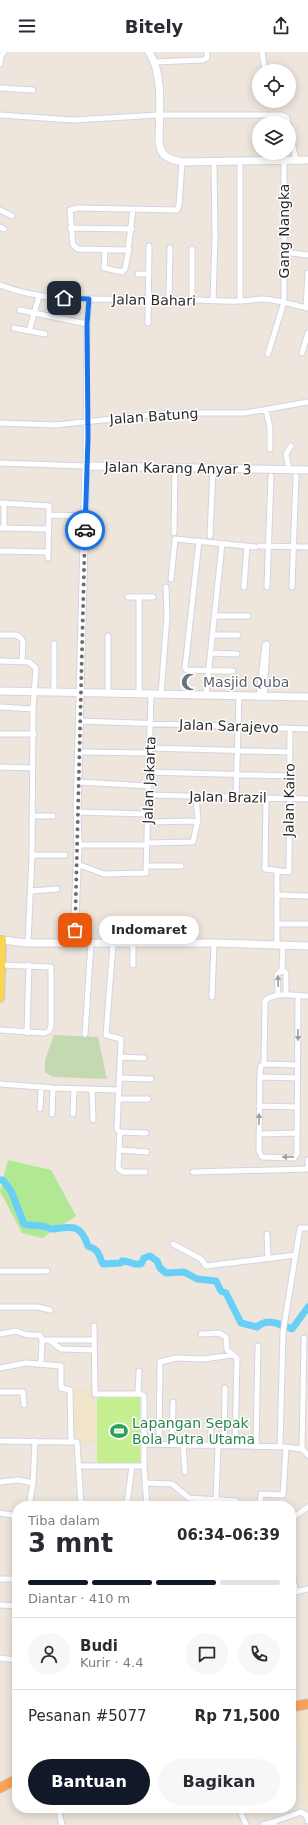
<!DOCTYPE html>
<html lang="id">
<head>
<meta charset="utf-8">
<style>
  body { margin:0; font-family:"DejaVu Sans",sans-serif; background:#f7f7f7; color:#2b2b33; height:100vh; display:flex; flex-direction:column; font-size:15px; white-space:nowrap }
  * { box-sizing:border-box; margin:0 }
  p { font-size:13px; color:#7c7c81 }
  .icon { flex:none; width:22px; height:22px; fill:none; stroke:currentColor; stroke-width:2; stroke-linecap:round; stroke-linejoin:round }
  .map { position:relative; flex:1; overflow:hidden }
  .panel { position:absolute; left:12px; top:1449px; width:284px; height:312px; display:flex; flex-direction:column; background:#fff; border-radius:16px; box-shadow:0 2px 10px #0003 }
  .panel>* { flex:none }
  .controls { position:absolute; left:252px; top:12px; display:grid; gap:8px }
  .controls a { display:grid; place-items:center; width:44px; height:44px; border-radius:50%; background:#fff; box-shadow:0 2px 10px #0003; font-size:20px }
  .pin { position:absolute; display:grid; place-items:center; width:34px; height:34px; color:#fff; margin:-17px; border-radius:8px; box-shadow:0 2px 6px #0006 }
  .courier { position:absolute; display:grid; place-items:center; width:40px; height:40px; margin:-20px; border:3px solid #1a73e8; border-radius:50%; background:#fff; color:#222; box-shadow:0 1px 5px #0007 }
  .bubble { position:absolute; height:28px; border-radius:14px; background:#fff; box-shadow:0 2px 10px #0003; font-size:13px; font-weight:700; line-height:28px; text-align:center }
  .headline em { font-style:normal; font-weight:700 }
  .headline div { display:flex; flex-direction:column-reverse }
  .headline { display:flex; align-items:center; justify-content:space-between; height:68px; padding:0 16px }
  h1 { font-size:26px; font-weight:700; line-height:30px }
  .bar { display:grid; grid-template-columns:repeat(4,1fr); gap:6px 4px; align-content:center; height:48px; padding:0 16px }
  .bar i { height:5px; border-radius:3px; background:#e1e1e2 }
  .bar .current { background:#111827 }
  .bar p { grid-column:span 4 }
  .line { display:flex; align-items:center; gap:10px; padding:0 16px; border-top:1px solid #e1e1e2 }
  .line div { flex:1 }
  .round { display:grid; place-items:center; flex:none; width:42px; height:42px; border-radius:21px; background:#f7f7f7 }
  .cta { display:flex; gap:8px; margin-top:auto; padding:8px 16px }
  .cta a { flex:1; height:46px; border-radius:24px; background:#111827; color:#fff; font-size:16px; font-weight:700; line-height:46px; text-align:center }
  .cta a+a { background:#f7f7f7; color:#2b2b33 }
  header { display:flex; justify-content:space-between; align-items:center; height:52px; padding:0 16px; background:#fff; font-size:18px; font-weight:700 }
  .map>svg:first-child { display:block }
  .education { fill:#f0e4ca }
  .green { fill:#b0e894 }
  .cemetery { fill:#c4d9b2 }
  .pitch { fill:#c6f08f }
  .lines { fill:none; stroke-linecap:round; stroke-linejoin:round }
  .river { stroke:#68cff7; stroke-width:7 }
  .street-casing { stroke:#d1d4e4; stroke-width:7 }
  .secondary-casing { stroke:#d1d4e4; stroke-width:9 }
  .primary-casing { stroke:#c8c8c8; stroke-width:10 }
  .highway-casing { stroke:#c8c8c8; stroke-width:11 }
  .street { stroke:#fff; stroke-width:5 }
  .secondary { stroke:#fff; stroke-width:7 }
  .primary { stroke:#fad554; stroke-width:8 }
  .highway { stroke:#ffa155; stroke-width:9 }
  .oneway { fill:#a0a0a0 }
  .done { stroke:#6f6c69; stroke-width:4; stroke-dasharray:0 7.2 }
  .route { stroke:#1a73e8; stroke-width:5 }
  .labels { text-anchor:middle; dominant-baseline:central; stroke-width:3; stroke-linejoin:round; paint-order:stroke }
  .street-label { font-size:14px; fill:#2b2b2b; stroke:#fff }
  .worship-label { font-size:14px; fill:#5b616d; stroke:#fff; text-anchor:start }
  .leisure-label { font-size:14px; fill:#27864d; stroke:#fff; text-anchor:start }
</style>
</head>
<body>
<header><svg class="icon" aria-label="menu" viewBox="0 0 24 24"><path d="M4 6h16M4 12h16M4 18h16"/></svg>Bitely<svg class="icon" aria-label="share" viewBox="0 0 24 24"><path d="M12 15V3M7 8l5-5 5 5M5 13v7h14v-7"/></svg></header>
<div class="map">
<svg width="308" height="1773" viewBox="0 0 308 1773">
  <rect width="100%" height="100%" fill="#eee6dc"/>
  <!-- education -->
  <path class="education" d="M74,1335L95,1336L96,1392L74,1393Z
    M308,1656V1755H305L295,1658Z"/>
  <!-- green -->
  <path class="green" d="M8,1108L51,1118L76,1164L42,1186L22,1181L0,1139Z"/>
  <!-- cemetery -->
  <path class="cemetery" d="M54,983L98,985L107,1027L53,1025L45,1020V1008Z"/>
  <!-- pitch -->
  <path class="pitch" d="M97,1344L140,1345V1412H97Z"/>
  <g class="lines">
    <!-- river -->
    <path class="river" d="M0,1128H3L11,1139L24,1172C30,1174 35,1173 42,1174C46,1174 50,1178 54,1177C74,1174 81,1173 88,1194C102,1200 97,1202 103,1212L121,1211L122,1209C129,1208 134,1214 141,1212L144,1206L150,1204L157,1209L160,1216L166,1221L184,1220L197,1227L216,1229L221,1239L226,1241L241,1271L257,1275C267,1265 281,1273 292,1277L308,1255"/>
    <!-- street casing -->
    <g class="street-casing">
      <path id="street" d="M262,0L265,18
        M155,10L203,8L207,6V0
        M0,12L1,4L4,0
        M0,36L33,38
        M0,63L73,68L159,63H282L287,66L288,71
        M289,74L296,109
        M240,109V249
        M133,157L128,198L78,197L73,193L70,158L78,156L177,158L179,153L182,110
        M0,158L12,164
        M0,175L4,177
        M70,176L132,177
        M192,197V249
        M105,198L104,216L122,220L125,217L129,197
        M284,200L308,203
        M138,222H147
        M0,233C54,254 112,245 169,247C192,247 216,250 239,249C247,249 255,247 263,247C279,248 293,253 308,256
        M169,247L170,196
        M213,249L215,186L214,109
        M306,256L308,221
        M20,258L87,272
        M148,271L149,194
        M14,276L45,282
        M29,279L39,244
        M302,301L308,281
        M268,302L284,250V109
        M266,358L270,375V397
        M0,371L55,373L170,361H245L308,350
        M0,411L86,414L87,272L89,247
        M289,418L286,402L291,394
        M0,451L49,454L48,506
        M49,463L86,464
        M0,476L48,477
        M4,476V451
        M174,481L175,416
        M210,484L213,416
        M199,489L185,616L187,618L233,619
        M260,494L308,495
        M0,499L48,500
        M171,527L175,487L256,495
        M244,535L247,494
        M267,535L271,424
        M292,535L296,424
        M128,545H153
        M139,545V641
        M215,564H248
        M0,583H16L21,586L23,590L22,609
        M213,583H238
        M210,601L237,602
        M0,609L29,610L36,616L33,657L32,803L28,891
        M54,640V592
        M108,641V584
        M161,642L167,564L166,535
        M206,643L222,492
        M259,644L265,593L267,592L264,644
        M0,655L33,657
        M80,669L308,677
        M0,682H34
        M150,696L290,700
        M79,700L150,701
        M0,715L33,716
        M149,720L290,724
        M78,730L149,734
        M148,743L308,747
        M236,746L239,643
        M266,746L265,817L289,820L290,677
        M77,760L148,762
        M32,764H53
        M147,770L196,769
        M147,791L193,790L198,768L196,745
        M78,793H147
        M32,803H65
        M77,812L104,822L146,821L151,642
        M147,814H181
        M277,819V893
        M31,839L57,837
        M277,843L308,844
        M277,872H308
        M113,892L106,983L121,987L117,1077L120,1080L118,1116L123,1120H145
        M283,893L282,918L286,921V943
        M133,913V891
        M278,943L277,922L282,918
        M298,944L297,1102L294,1106L262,1105L259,1099L260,1019L261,1014L264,1012L265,949C273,939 297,944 308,944
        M212,945L214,891
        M0,978L44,981L49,979L51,974V915L1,913
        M27,981L29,913
        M85,982L91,891
        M120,1005L144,1006
        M264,1012L298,1013
        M260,1025L298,1026
        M119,1026L151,1027
        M0,1032L53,1036L118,1038
        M92,1038L93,1068
        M118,1047H148
        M259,1054L298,1055
        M40,1057L41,1035
        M52,1062L53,1036
        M73,1062L74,1037
        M120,1080L146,1081
        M259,1082L297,1081
        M119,1098L147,1100
        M193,1120L308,1117V1108
        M267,1182L268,1206
        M173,1192L201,1207L206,1214L296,1203
        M0,1219H47
        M0,1255H38L50,1258
        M94,1274L95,1342H138
        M0,1282L16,1279L27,1283H40L42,1288H94
        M201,1282L219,1281L226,1285L227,1298L237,1306L235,1394
        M49,1288L61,1297L94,1298
        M41,1312L42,1288
        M0,1316L26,1311L61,1314V1336L70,1338L71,1390H77L81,1454
        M139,1319L138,1342L143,1343L144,1345V1414L147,1454
        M0,1340H23L24,1353
        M211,1367V1394
        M0,1389L71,1390
        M145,1392L286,1395L302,1397L308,1403
        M159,1392L160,1310L176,1306L204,1307L231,1303
        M172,1392L173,1350
        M183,1393L185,1420
        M224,1394L225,1336
        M256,1395L258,1294
        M280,1395L283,1280L300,1176H308
        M302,1397L304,1286
        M79,1414H144
        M0,1430L18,1428L33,1431L29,1454
        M33,1431L35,1389
        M146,1431L172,1432L189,1446L236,1449
        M216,1448L218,1394
        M127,1452L132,1414
        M201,1454V1448
        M260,1454L261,1442L283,1443L286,1395
        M0,1461L17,1464
        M291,1467L308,1455
        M291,1517L296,1540
        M0,1527H17
        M291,1541L308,1537
        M0,1553L17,1554
        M0,1606L17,1608
        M58,1756L62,1773
        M239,1756L246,1773
        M273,1770L301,1760L306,1763L308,1769
        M263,1773L273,1770L274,1772"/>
    </g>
    <!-- secondary casing -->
    <g class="secondary-casing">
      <path id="secondary" d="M149,0C164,22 159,63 159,89C160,104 168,107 182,110L308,108
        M0,639L308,645
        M2,888L28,891H214L308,894
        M74,891L78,793L77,760L86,414L308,418"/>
    </g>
    <!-- primary casing -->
    <g class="primary-casing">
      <path id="primary" d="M0,888H2L0,946"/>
    </g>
    <!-- highway casing -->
    <g class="highway-casing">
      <path id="highway" d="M291,1655L308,1652
        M0,1736L17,1727"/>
    </g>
    <!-- street -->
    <use href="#street" class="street"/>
    <!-- secondary -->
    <use href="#secondary" class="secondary"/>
    <!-- primary -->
    <use href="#primary" class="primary"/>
    <!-- highway -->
    <use href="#highway" class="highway"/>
  </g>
  <!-- one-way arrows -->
  <defs><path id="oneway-solid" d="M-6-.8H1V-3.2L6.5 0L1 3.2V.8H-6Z"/></defs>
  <g class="oneway">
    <use href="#oneway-solid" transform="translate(278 929) rotate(-93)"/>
    <use href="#oneway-solid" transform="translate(298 983) rotate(90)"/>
    <use href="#oneway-solid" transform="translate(259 1067) rotate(-89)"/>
    <use href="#oneway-solid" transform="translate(288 1105) rotate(179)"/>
  </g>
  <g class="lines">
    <!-- done -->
    <path class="done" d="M75,878L85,478"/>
    <!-- route -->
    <path class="route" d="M64,246L89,247L87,272L88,386L85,478"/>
  </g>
  <!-- icons -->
  <defs>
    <g id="mosque-bare" transform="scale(1.38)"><path d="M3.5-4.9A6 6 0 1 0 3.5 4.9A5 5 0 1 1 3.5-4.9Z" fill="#6b7280" stroke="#fff" stroke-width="2.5" paint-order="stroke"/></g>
    <g id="stadium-bare" transform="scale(1.38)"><path d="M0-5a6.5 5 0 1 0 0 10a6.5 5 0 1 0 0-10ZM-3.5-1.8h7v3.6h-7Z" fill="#2e9e5b" stroke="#fff" stroke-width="2.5" paint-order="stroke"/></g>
  </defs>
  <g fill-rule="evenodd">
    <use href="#mosque-bare" x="190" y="630"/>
    <use href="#stadium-bare" x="119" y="1379"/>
  </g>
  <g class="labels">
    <!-- street labels -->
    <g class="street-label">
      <text transform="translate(284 179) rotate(-90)">Gang Nangka</text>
      <text transform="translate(154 248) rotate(1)">Jalan Bahari</text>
      <text transform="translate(154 364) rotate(-4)">Jalan Batung</text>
      <text transform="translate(178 416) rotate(1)">Jalan Karang Anyar 3</text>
      <text transform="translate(229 674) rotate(2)">Jalan Sarajevo</text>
      <text transform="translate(149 728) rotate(-88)">Jalan Jakarta</text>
      <text transform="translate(228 745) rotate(1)">Jalan Brazil</text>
      <text transform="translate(289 748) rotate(-89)">Jalan Kairo</text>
    </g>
    <!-- worship labels -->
    <g class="worship-label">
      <text x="203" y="630">Masjid Quba</text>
    </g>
    <!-- leisure labels -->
    <g class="leisure-label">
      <text x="132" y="1371">Lapangan Sepak<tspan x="132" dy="16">Bola Putra Utama</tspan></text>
    </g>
  </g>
</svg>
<div class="controls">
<a><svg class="icon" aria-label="locate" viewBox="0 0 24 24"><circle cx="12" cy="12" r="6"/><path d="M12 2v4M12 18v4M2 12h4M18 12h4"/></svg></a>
<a><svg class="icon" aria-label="layers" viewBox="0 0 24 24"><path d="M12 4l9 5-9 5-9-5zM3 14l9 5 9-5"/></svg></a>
</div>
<div class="pin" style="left:75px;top:878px;background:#ea580c"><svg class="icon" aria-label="bag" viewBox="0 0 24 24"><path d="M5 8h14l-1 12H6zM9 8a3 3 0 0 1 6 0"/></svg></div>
<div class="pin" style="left:64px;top:246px;background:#1f2937"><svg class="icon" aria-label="home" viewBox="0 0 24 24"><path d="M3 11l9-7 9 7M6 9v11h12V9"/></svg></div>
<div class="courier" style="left:85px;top:478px"><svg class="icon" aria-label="car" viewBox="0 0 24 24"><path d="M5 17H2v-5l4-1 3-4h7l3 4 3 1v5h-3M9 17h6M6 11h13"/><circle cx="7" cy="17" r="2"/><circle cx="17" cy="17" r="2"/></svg></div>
<div class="bubble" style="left:99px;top:864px;width:100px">Indomaret</div>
<section class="panel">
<div class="headline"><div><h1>3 mnt</h1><p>Tiba dalam</p></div><em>06:34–06:39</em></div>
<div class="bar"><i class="current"></i><i class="current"></i><i class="current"></i><i></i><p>Diantar · 410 m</p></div>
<div class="line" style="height:72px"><a class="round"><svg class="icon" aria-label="person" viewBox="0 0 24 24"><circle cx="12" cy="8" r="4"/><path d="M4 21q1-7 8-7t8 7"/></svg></a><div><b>Budi</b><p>Kurir · 4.4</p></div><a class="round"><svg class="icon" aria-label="chat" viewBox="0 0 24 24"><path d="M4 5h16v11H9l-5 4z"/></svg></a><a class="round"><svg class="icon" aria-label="phone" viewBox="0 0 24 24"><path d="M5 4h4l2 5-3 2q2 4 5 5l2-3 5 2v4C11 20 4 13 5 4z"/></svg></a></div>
<div class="line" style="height:52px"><div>Pesanan #5077</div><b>Rp 71,500</b></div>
<div class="cta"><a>Bantuan</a><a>Bagikan</a></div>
</section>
</div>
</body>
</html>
